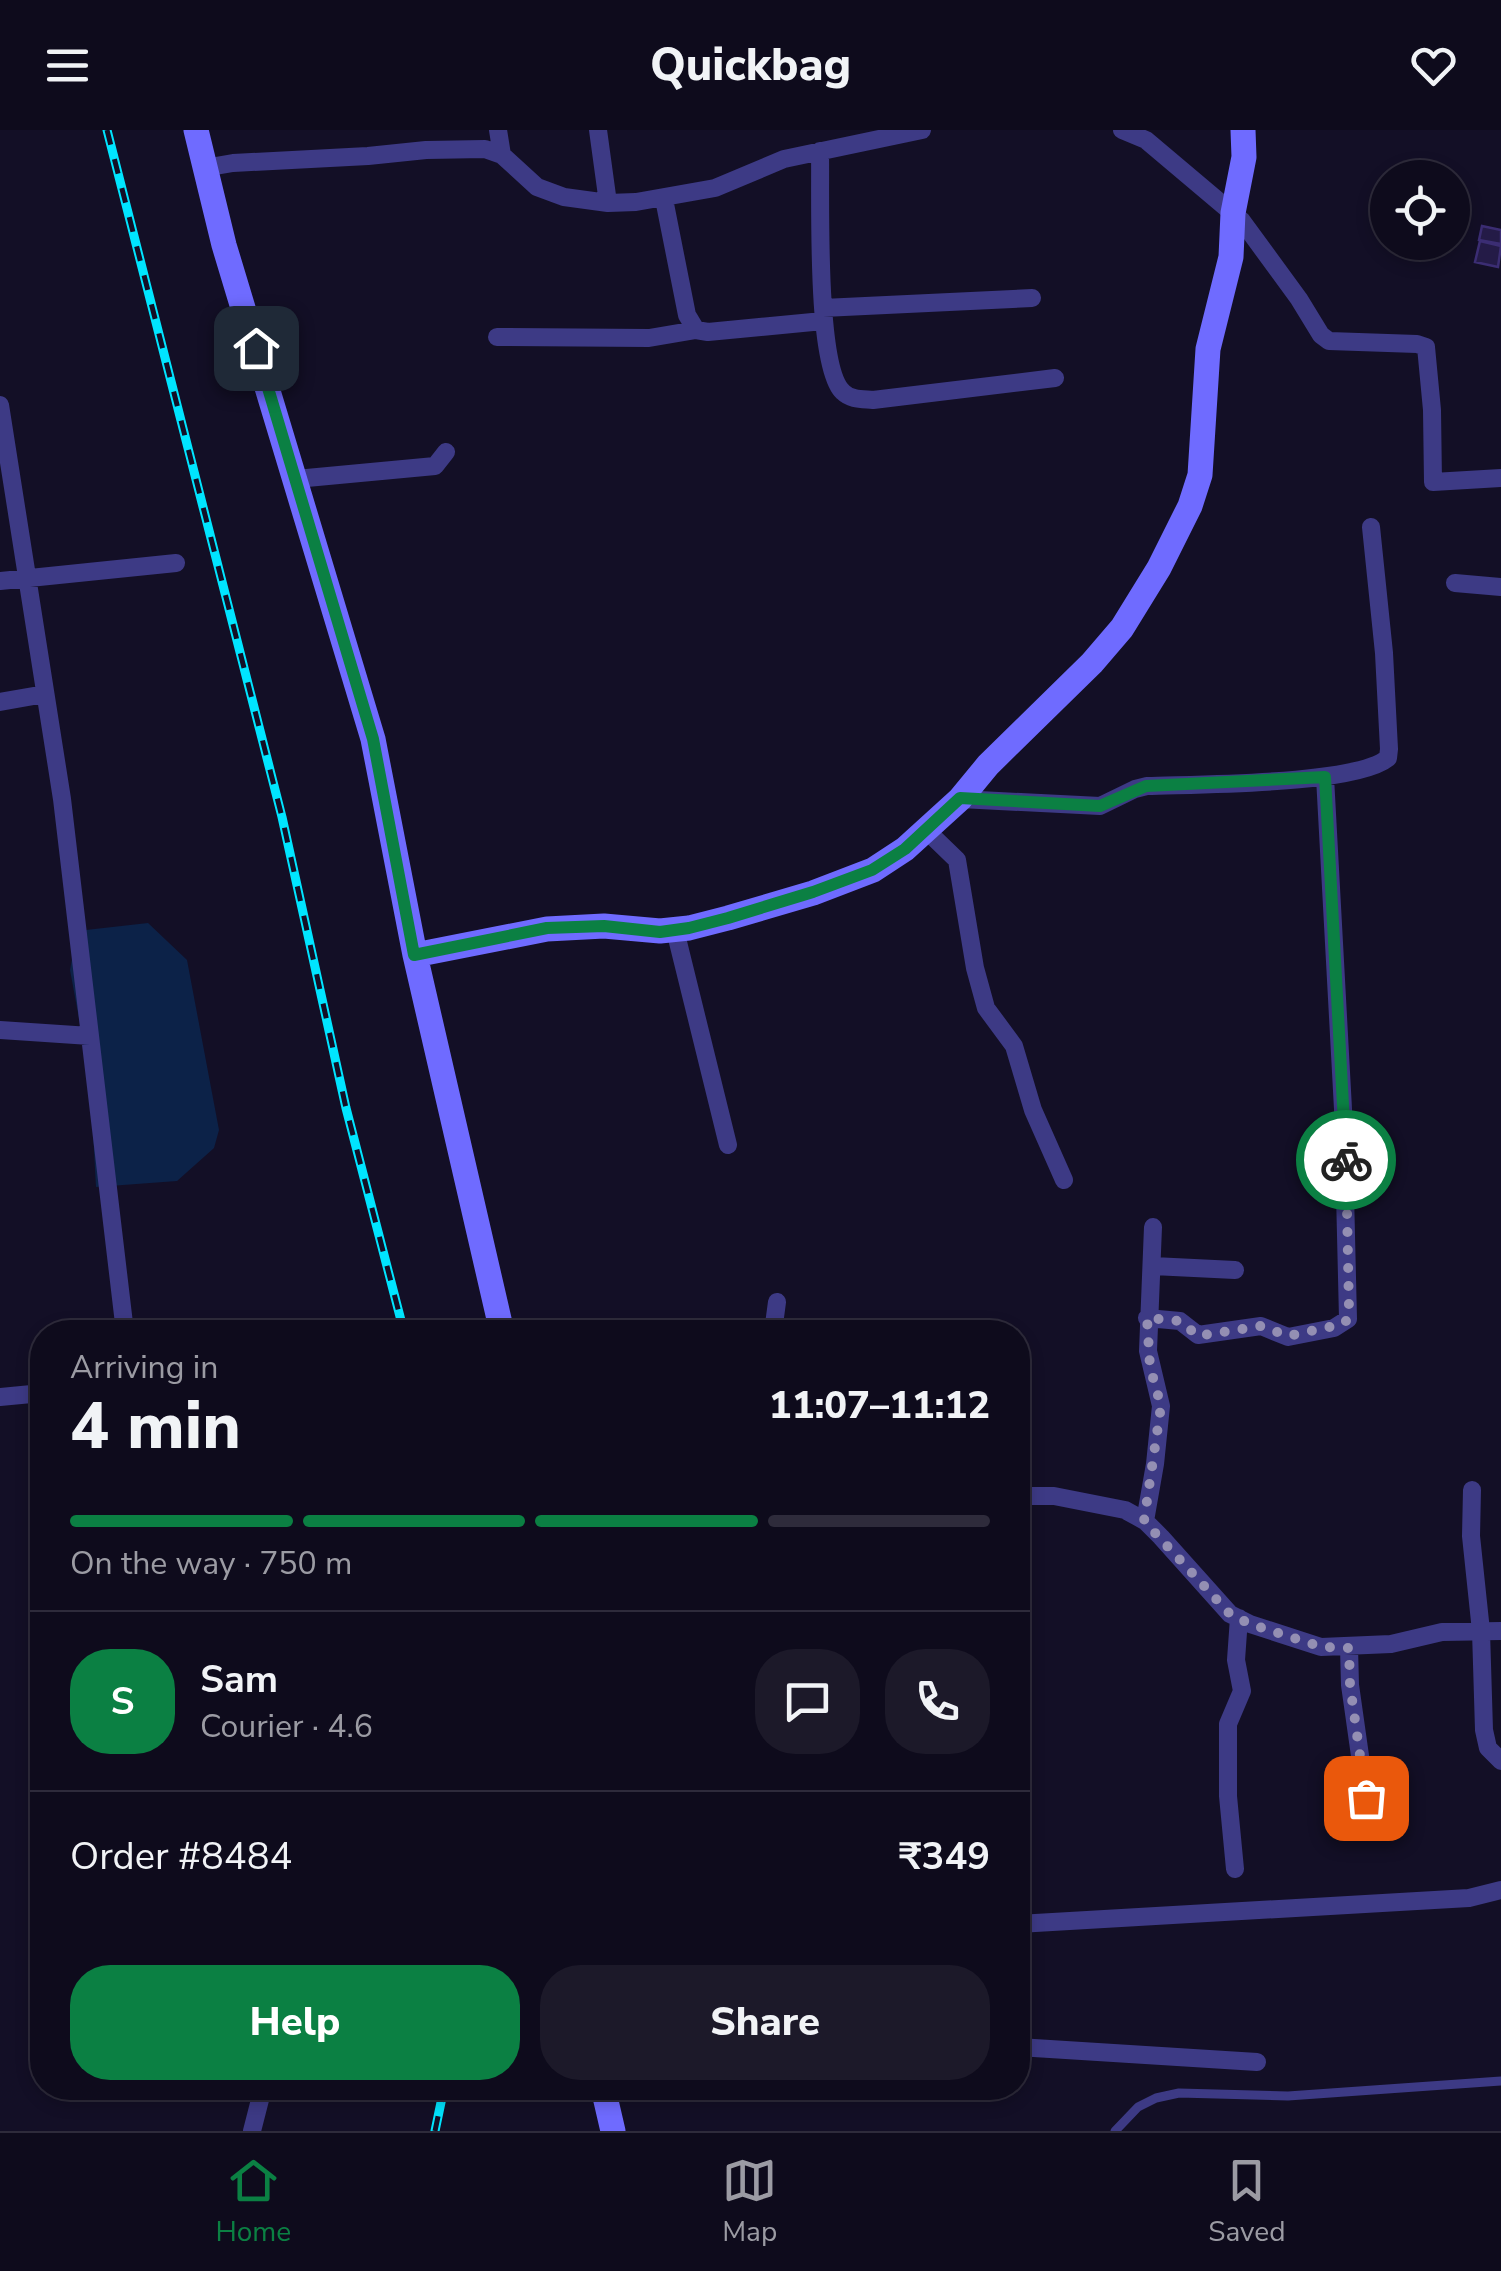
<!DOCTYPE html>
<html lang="en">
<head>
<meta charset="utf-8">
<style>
  body { margin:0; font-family:"Nunito Sans",sans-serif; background:#1c1929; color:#f1f3f6; height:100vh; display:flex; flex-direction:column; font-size:38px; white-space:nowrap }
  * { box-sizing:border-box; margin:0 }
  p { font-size:32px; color:#9b9ba3 }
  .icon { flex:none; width:55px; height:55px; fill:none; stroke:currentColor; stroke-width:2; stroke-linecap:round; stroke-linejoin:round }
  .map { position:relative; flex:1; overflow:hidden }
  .details { position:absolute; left:30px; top:1190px; width:1000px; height:780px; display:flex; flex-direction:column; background:#0e0b1c; border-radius:40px; box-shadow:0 5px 15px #0003,0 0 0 2px #2e2b3b }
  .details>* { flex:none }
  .buttons { position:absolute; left:1370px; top:30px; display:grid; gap:20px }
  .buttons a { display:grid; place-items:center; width:100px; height:100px; border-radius:50%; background:#0e0b1c; box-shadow:0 5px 15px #0003,0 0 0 2px #2e2b3b; font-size:50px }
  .pin { position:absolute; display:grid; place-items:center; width:85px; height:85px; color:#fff; margin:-42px; border-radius:20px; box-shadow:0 5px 15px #0006 }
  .courier { position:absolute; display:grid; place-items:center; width:100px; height:100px; margin:-50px; border:8px solid #0b8043; border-radius:50%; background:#fff; color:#222; box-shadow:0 2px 12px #0007 }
  .headline em { font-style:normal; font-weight:800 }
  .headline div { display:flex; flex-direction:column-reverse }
  .headline { display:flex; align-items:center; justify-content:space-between; height:170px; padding:0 40px }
  h1 { font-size:65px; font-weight:800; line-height:75px }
  .bar { display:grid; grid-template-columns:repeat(4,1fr); gap:15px 10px; align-content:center; height:120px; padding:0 40px }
  .bar i { height:12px; border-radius:8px; background:#2e2b3b }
  .bar .on { background:#0b8043 }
  .bar p { grid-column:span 4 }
  .line { display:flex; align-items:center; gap:25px; padding:0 40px; border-top:2px solid #2e2b3b }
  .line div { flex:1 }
  .round { display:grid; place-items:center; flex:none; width:105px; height:105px; border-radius:40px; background:#1c1929 }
  .action { display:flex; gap:20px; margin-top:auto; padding:20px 40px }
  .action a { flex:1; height:115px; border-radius:40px; background:#0b8043; color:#fff; font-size:40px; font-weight:800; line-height:115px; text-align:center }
  .action a+a { background:#1c1929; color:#f1f3f6 }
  header { display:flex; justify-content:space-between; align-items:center; height:130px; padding:0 40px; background:#0e0b1c; font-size:45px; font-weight:800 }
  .menu { display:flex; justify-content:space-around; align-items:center; height:140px; border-top:2px solid #2e2b3b; background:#0e0b1c; font-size:28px; color:#9b9ba3 }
  .menu a { display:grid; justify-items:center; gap:5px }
  .menu .on { color:#0b8043 }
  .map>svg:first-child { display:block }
  .water { fill:#0c2248 }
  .building { fill:#241b47; stroke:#3b2d73; stroke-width:2.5 }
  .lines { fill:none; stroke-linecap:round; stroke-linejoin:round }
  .lane { stroke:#3d3a85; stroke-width:9 }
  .street { stroke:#3d3a85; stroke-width:18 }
  .secondary { stroke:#6f6bff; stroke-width:25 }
  .rail-casing { stroke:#00e5ff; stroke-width:9 }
  .rail { stroke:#130f26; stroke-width:5; stroke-dasharray:15; stroke-linecap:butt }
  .done { stroke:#948fb3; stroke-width:10; stroke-dasharray:0 18 }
  .route { stroke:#0b8043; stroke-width:12 }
</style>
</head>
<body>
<header><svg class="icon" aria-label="menu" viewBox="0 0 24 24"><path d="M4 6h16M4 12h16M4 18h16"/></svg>Quickbag<svg class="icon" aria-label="heart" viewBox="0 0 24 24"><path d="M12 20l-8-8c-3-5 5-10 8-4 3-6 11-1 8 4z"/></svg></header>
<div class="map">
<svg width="1501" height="2001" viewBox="0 0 1501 2001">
  <rect width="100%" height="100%" fill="#130f26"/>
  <!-- water -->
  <path class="water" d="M148,793L187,830L219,1000L214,1018L177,1051L96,1057L90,948L70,840L77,801Z"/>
  <!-- building -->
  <path class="building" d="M1482,96L1501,100V114L1479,110Z
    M1480,111L1501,116L1498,137L1475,132Z"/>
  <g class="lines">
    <!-- lane -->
    <path class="lane" d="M1115,2001L1138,1977L1156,1968L1179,1963L1288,1966L1501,1951"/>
    <!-- street -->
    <path class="street" d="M498,0L502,25
      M598,0L608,73
      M1122,0L1146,10L1242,91L1299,169L1321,205L1329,211L1417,214L1426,217L1432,280L1433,352L1501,348
      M820,21C821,64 815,237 843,262C851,270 862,269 873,270L1055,248
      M204,38L233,33L368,26L426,20L485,19L502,25L537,57L564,67L608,73L636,72L715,58L784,29L922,0
      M664,69L687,185L696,200L708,202L823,191
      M823,178L1032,168
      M497,207L649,208L696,200
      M0,275L62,669L125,1202
      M296,349L435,336L446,322
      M0,451L176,433
      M1455,453L1501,457
      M0,572L45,564
      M960,669L1100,676L1135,659L1147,656C1196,654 1355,655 1388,628L1389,619L1384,523L1371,397
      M926,700L957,730L975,838L986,878L1014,916L1033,980L1064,1050
      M675,800L728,1015
      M0,900L90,906
      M1153,1136L1235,1140
      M1147,1188L1180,1191L1198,1205L1261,1196L1288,1207L1334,1198L1348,1189L1343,979L1325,647
      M773,1202L777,1172
      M0,1267L42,1263
      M1472,1360L1471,1406L1481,1501L1484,1600L1488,1618L1501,1631
      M1018,1366H1054L1125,1380L1145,1391L1161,1407L1230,1484L1250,1494L1321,1517L1391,1514L1442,1502L1501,1501
      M1145,1391L1155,1334L1161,1276L1148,1221L1153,1097
      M1349,1517L1350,1555L1366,1668
      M1235,1739L1228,1666V1594L1242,1561L1236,1530L1239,1488
      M1018,1794L1469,1768L1501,1760
      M1018,1917L1257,1932
      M252,2001L263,1958"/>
    <!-- secondary -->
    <path class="secondary" d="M196,0L224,115L373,609L415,825L502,1202
      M415,825L547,799L604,796L660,801L689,798L728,788L813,763L873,740L905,719L960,669L988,635L1092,533L1122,498L1159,438L1190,376L1200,345L1208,219L1231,127L1233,83L1244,27L1243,0
      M603,1958L613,2001"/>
    <!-- rail casing -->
    <g class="rail-casing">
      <path id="rail" d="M107,0L282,687L346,978L404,1202
        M435,2001L444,1958"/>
    </g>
    <!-- rail -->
    <use href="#rail" class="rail"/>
  </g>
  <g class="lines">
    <!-- done -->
    <path class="done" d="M1346,1030L1349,1179L1348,1189L1343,1194L1288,1206L1261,1196L1198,1206L1180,1191L1147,1188L1150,1237L1161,1276L1144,1391L1230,1484L1250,1494L1322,1517L1349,1518L1350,1555L1366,1668"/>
    <!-- route -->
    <path class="route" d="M256,218L373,609L414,825L547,798L604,796L660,802L689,798L728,788L813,762L872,740L905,719L960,668L1100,676L1146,656L1325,647L1346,1030"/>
  </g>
</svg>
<div class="buttons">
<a><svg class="icon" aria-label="locate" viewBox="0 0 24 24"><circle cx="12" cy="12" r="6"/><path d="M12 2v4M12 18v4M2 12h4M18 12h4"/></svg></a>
</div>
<div class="pin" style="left:1366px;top:1668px;background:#ea580c"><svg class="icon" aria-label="bag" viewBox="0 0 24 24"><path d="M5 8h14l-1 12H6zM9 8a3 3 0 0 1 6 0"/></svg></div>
<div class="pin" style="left:256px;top:218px;background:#1f2937"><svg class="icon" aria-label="home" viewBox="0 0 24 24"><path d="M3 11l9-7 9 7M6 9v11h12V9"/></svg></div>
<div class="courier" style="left:1346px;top:1030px"><svg class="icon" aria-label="bike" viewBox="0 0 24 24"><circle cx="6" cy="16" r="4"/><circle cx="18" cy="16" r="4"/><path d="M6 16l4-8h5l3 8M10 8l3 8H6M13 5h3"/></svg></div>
<section class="details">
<div class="headline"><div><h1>4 min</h1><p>Arriving in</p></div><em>11:07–11:12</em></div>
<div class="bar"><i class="on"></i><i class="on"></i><i class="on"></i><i></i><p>On the way · 750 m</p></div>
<div class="line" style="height:180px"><b class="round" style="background:#0b8043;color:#fff">S</b><div><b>Sam</b><p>Courier · 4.6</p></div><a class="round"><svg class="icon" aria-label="chat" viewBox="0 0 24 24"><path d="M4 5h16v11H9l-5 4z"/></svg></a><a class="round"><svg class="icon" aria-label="phone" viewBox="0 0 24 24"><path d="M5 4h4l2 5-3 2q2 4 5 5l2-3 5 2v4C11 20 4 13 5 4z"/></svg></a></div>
<div class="line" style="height:130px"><div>Order #8484</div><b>₹349</b></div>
<div class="action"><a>Help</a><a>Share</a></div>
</section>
</div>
<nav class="menu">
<a class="on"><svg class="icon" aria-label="home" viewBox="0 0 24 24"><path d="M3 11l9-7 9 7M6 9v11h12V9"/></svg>Home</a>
<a><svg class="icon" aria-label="map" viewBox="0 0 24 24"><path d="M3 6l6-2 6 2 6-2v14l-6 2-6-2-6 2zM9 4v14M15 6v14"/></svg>Map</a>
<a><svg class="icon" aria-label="saved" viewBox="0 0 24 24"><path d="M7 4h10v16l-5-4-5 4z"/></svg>Saved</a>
</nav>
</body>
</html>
